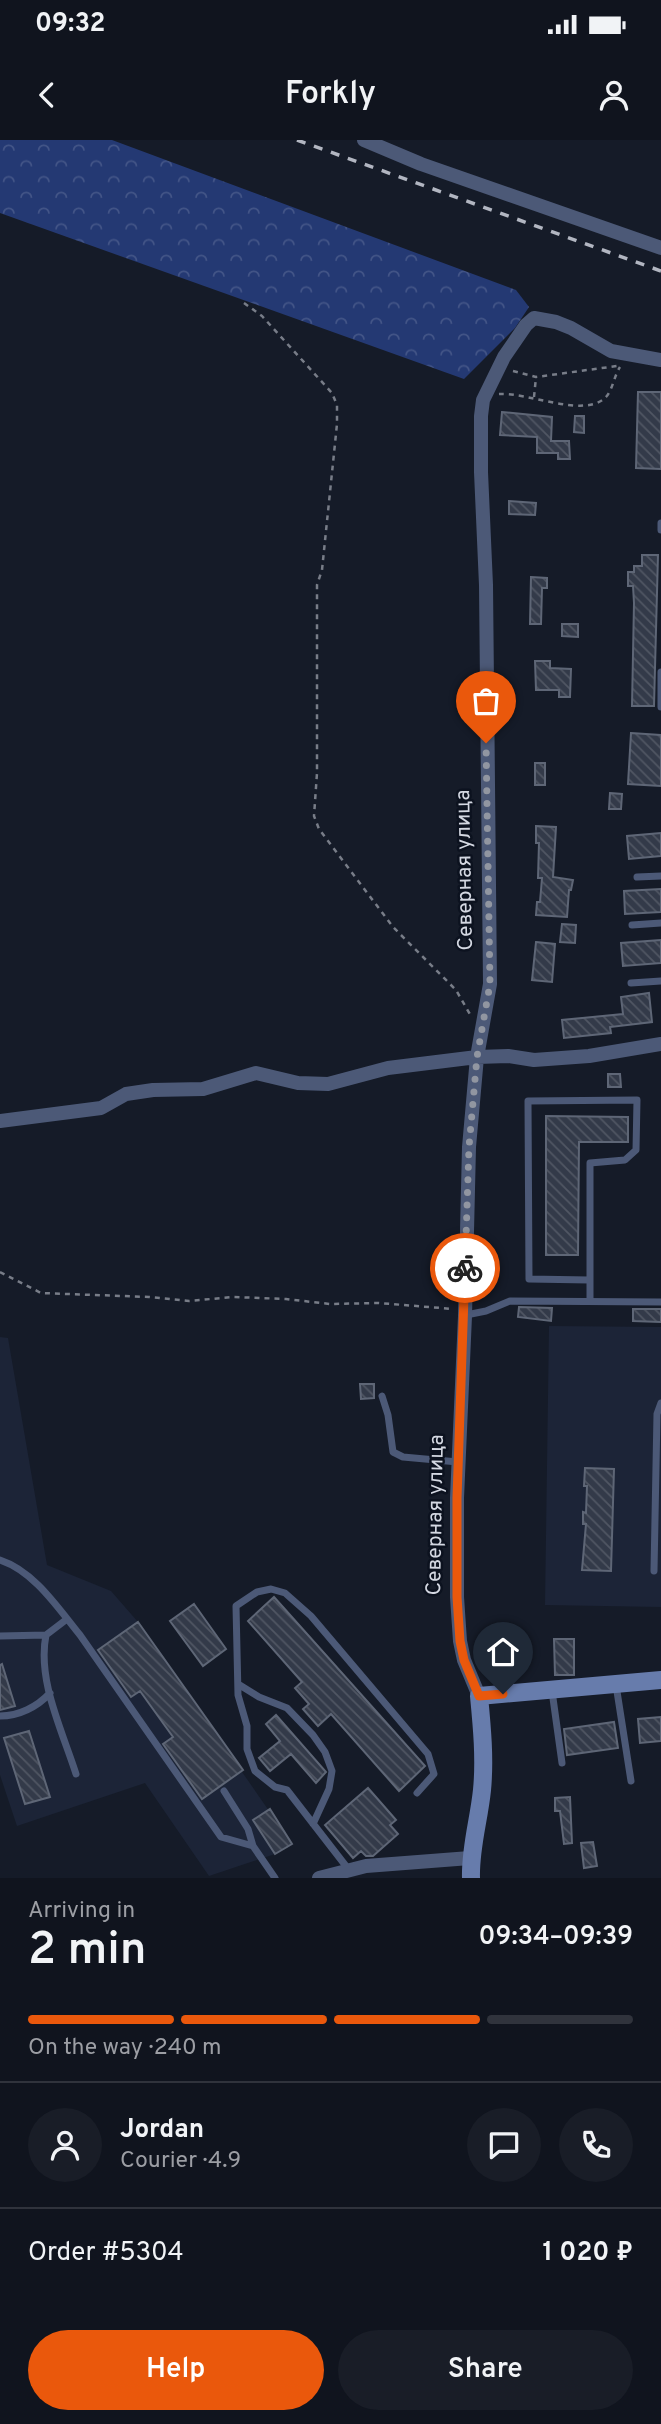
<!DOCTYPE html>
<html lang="en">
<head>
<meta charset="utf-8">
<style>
  body { margin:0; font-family:Overpass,sans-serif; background:#191d27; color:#f1f3f6; height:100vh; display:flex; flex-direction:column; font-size:26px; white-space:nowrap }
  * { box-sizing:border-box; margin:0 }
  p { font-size:23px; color:#9c9ea4 }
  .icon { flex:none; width:38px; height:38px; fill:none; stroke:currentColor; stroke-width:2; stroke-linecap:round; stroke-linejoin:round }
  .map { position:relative; height:1738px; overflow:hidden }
  .side { display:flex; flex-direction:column; background:#10141e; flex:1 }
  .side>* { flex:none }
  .pin { position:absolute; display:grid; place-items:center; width:60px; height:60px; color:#fff; margin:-72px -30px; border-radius:50% 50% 50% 0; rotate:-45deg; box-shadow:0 0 7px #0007 }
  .pin .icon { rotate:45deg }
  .courier { position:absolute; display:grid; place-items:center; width:70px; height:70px; margin:-35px; border:5px solid #ea580c; border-radius:50%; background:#fff; color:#222; box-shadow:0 2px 9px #0007 }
  .summary em { font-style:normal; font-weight:600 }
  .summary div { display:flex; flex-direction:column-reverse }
  .summary { display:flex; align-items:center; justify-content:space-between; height:119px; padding:0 28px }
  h1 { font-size:46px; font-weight:600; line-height:52px }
  .bar { display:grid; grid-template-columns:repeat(4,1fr); gap:10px 7px; align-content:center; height:84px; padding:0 28px }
  .bar i { height:9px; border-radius:5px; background:#30333c }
  .bar .active { background:#ea580c }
  .bar p { grid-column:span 4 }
  .line { display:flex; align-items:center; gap:18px; padding:0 28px; border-top:2px solid #30333c }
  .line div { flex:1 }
  .round { display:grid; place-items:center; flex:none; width:74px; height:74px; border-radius:37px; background:#191d27 }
  .button { display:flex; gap:14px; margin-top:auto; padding:14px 28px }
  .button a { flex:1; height:80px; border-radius:42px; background:#ea580c; color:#fff; font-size:28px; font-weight:600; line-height:80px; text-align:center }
  .button a+a { background:#191d27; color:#f1f3f6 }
  .status { display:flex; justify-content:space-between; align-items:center; height:49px; padding:0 35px; background:#10141e; direction:ltr }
  .status svg { height:19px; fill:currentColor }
  header { display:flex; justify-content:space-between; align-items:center; height:91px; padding:0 28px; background:#10141e; font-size:32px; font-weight:600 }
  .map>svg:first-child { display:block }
  .built { fill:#1c2437 }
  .forest { fill:url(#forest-crowns) }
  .building { fill:url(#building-back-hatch); stroke:#5e6676; stroke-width:2 }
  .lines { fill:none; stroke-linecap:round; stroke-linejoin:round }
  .path { stroke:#787d88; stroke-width:2.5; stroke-dasharray:5 5; stroke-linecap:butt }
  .lane { stroke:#4c5977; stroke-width:7 }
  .street { stroke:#4c5977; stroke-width:14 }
  .secondary { stroke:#677cac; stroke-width:18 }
  .rail { stroke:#b2b6c1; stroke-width:3.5; stroke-dasharray:9 9; stroke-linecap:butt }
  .done { stroke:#9196a1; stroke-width:7; stroke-dasharray:0 12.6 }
  .route { stroke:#ea580c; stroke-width:9 }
  .labels { text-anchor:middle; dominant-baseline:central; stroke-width:5; stroke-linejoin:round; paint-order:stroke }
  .street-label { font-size:21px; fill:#d4d8e2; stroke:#0c121f }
</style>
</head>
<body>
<div class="status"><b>09:32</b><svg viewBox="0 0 49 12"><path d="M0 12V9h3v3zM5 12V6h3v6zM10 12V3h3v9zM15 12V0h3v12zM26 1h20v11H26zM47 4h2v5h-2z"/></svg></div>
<header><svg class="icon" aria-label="back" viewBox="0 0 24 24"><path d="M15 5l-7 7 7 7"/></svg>Forkly<svg class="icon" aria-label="person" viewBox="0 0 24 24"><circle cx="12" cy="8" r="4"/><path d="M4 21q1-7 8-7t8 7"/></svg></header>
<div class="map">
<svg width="661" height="1738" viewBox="0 0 661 1738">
  <defs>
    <pattern id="forest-crowns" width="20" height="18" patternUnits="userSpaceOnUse" patternTransform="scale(1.75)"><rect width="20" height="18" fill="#243973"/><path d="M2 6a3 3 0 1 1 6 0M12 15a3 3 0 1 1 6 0" fill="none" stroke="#435587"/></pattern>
    <pattern id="building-back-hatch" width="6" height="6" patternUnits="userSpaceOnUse" patternTransform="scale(1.75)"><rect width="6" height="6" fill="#333a49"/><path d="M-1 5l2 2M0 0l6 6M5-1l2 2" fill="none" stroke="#505663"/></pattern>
  </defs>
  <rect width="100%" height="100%" fill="#151b28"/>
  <!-- built -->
  <path class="built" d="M549,1186L661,1187V1467L545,1465Z
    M0,1197L8,1198L47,1425L111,1451L138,1482L292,1704L275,1714L209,1736L145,1643L17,1686L0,1635Z"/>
  <!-- forest -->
  <path class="forest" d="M0,0H112L516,150L529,167L515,188L464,239L0,73Z"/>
  <!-- building -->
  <path class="building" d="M638,252H661V329L636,328Z
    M502,272L552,277L551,301H569L570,319H558V313H537V297L500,295Z
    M575,276H584V293L574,292Z
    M509,361L536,363L535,375L509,374Z
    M642,415H658L654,566H632L634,463L633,446H628V432H634V426H642Z
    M531,437L547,438V448H542L541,484H530Z
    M562,484H578V497L562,496Z
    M535,521H550V528L571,529L570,557H559V550H536Z
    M631,593L661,595V646L628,644Z
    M535,623H545V645H535Z
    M610,653L622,654L621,669H609Z
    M536,686L556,687L553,737L573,740L571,750H569L567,777L536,775L537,762H540L542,738H538L539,703H536Z
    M661,693V716L629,719L627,696Z
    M661,749V772L625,774L624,751Z
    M562,784L576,785L575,803L560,802Z
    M661,800V823L623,826L621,803Z
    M536,802L555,804L552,842L532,840Z
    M649,853L652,882L610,887L611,893L564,898L562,880L623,874L621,857Z
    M608,934H620L621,947H608Z
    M546,976L628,977V1002H579L578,1115H546Z
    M519,1167L552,1168L551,1181L518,1177Z
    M633,1169H661V1182L633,1181Z
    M360,1244H374V1258L361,1259Z
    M585,1328L614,1329L611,1431L582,1430L586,1384H583V1372L586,1373L587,1346H584Z
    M274,1457L425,1626L399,1651L331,1574L318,1586L303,1569L309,1564L295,1548L302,1542L248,1481Z
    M194,1464L226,1509L203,1526L170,1481Z
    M138,1482L243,1630L202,1659L163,1604L173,1597L140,1551L131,1557L98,1510Z
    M554,1499H574V1535H555Z
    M2,1524L15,1566L0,1570V1525Z
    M276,1575L326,1632L316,1643L291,1614L270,1631L259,1618L280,1601L266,1584Z
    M661,1577V1601L640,1603L638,1579Z
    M614,1582L618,1608L567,1615L564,1589Z
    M29,1591L50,1657L25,1664L4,1598Z
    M368,1648L396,1680L390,1685L398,1694L373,1716H366L361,1711L353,1718L325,1685Z
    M570,1657L572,1703L564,1704L560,1671H555V1658Z
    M270,1669L292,1704L275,1714L253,1680Z
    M593,1702L597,1726L584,1728L581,1703Z"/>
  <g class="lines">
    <!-- path -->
    <path class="path" d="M244,163L262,176L332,253L337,265V284L322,430L317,445V633L314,676L319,689L393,787L456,850L471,876
      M513,231L536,237L617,226
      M499,254C528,252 585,279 606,257C613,249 614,236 620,227
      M534,257L536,237
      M0,1132L41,1153L149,1157L189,1161L233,1157L286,1159L330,1164L379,1163L453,1169"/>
    <!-- lane -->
    <path class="lane" d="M661,383V390
      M661,532V567
      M637,737L661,736
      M632,785L661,783
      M631,843L661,841
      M589,1140L529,1139L528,961L637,960L636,1010L625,1020L590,1023V1161
      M466,1175L486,1171L510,1161L661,1162
      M382,1256L388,1275L393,1312L403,1317L458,1322
      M0,1420C34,1431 58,1468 80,1495L221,1697L253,1706L275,1738
      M654,1431L657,1274L661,1263
      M67,1479L46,1495C37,1540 62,1590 76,1634
      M0,1496L46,1495
      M238,1544L259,1557L287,1568L313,1595L325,1612L332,1631L329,1649L313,1684
      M616,1545L631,1641
      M552,1551L562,1623
      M0,1576C19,1576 37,1567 50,1553
      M224,1651L248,1689L253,1706
      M349,1730L287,1650L275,1647L255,1631L247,1609V1586L238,1555L236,1466L257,1452L271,1449L285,1453L311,1476L428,1614L434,1634L417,1653"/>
    <!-- street -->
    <path class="street" d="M364,0L421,24L661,108
      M0,981L101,968L126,954L153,950L203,949L256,933L298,943L328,944L388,928L477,917L508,916L534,920L589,916L661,904
      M479,1556L464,1520L460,1501L457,1457V1358L465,1176L469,1007L477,917L490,844L486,445L481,332V276L483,260L504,217L526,185L534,178L556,182L571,188L611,211L661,220
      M319,1738L366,1726L470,1718"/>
    <!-- secondary -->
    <path class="secondary" d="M471,1738C470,1708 479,1680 482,1650C485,1619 482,1587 479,1556L661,1540"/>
    <!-- rail -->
    <path class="rail" d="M297,0L661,131"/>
  </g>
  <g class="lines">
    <!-- done -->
    <path class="done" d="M465,1128L469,1007L477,917L490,844L486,603"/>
    <!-- route -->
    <path class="route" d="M465,1128L457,1358V1457L460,1501L464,1520L479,1556L503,1554"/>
  </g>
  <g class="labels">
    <!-- street labels -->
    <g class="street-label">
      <text transform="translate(465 730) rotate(-91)">Северная улица</text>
      <text transform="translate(436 1375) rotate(-89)">Северная улица</text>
    </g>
  </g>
</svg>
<div class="pin" style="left:486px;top:603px;background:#ea580c"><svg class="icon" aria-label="bag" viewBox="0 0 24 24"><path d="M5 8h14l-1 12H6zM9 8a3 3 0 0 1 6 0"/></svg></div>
<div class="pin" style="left:503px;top:1554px;background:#1f2937"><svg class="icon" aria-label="home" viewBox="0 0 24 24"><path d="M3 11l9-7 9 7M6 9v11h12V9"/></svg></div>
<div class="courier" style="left:465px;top:1128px"><svg class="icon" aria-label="bike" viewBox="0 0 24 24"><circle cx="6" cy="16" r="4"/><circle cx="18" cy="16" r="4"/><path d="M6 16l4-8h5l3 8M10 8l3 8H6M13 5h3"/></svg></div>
</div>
<section class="side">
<div class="summary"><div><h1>2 min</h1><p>Arriving in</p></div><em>09:34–09:39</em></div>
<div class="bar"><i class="active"></i><i class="active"></i><i class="active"></i><i></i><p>On the way · 240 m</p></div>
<div class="line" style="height:126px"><a class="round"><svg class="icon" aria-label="person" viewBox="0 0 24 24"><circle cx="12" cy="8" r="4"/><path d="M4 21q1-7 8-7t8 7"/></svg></a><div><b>Jordan</b><p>Courier · 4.9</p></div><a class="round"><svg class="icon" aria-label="chat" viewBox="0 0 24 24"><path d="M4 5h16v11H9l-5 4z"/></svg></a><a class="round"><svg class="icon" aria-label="phone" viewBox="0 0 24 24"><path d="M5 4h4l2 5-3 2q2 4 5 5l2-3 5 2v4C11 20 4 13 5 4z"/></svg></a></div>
<div class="line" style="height:91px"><div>Order #5304</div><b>1 020 ₽</b></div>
<div class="button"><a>Help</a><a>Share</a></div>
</section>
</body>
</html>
